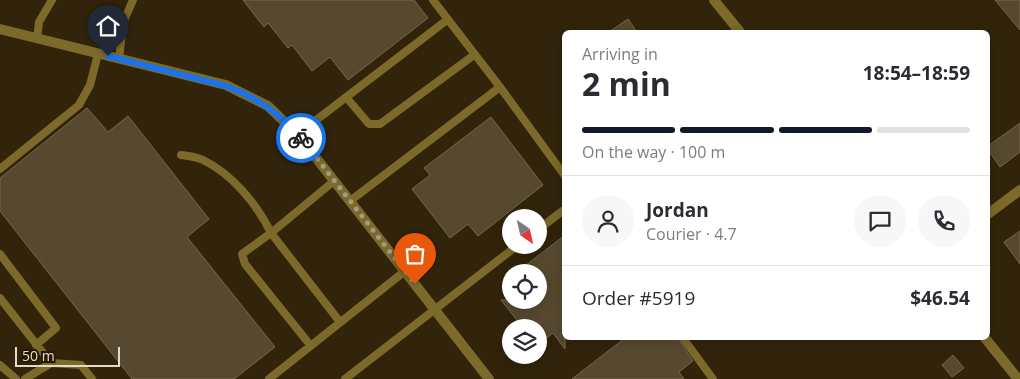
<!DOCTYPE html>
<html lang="en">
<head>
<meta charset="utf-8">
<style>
  body { margin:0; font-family:"Open Sans",sans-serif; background:#f7f7f7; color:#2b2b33; height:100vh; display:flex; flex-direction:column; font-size:19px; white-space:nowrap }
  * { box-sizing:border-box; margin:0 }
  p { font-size:16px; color:#7c7c81 }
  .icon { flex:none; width:28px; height:28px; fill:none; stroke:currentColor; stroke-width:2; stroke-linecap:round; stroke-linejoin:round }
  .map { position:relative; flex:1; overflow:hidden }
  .side { position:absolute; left:562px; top:30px; width:428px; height:310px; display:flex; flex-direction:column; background:#fff; border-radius:8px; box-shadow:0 2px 12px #0003 }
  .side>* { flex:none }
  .needle { width:32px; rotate:146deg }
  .fabs { position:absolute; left:502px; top:209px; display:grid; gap:10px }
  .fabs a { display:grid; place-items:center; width:45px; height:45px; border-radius:50%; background:#fff; box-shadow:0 2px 12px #0003; font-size:25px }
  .scale { position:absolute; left:15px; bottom:12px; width:105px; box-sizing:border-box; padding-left:5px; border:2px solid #e3dacc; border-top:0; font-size:14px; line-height:18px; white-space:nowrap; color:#e3dacc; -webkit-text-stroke:4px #271a02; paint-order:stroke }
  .pin { position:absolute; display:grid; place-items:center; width:42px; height:42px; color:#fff; margin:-51px -21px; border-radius:50% 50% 50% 0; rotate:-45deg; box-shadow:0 0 5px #0007 }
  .pin .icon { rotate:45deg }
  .courier { position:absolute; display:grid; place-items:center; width:50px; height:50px; margin:-25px; border:4px solid #1a73e8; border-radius:50%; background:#fff; color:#222; box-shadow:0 1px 6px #0007 }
  .summary em { font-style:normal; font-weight:700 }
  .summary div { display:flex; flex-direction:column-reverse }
  .summary { display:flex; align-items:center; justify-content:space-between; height:85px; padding:0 20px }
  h1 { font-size:32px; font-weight:700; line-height:38px }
  .bar { display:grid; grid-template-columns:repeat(4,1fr); gap:8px 5px; align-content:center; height:60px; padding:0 20px }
  .bar i { height:6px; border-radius:4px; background:#e1e1e2 }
  .bar .selected { background:#111827 }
  .bar p { grid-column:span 4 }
  .line { display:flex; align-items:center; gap:12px; padding:0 20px; border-top:1px solid #e1e1e2 }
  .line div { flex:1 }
  .round { display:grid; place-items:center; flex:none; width:52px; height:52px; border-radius:26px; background:#f7f7f7 }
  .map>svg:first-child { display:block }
  .building { fill:#57492f; stroke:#76674d }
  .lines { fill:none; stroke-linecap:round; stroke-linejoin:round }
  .lane { stroke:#7c6a2b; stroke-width:8 }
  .street { stroke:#7c6a2b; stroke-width:10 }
  .done { stroke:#a59a88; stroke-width:5; stroke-dasharray:0 9 }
  .route { stroke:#1a73e8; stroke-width:6 }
</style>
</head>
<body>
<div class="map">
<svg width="1020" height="379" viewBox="0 0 1020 379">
  <rect width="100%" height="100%" fill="#31240a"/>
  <!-- building -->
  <path class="building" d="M243,0H414L428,18L348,80L330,57L312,71L292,45L288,48L268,23L264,27Z
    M995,0H1020V30Z
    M628,19L637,32H609Z
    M87,108L108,132L128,116L209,219L187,237L275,347L234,379H132L0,211V178Z
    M491,117L543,185L478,236L468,224L450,238L412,189L430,175L424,168Z
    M1020,123V152L1000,167L988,150V146Z
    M1020,231V264L1004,242Z
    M565,235V349L553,333L539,344V328H523L501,300H539V272H517Z
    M625,338H678L693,361L679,372L684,379H572Z
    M953,355L964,368L952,377L942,365Z"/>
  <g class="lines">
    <!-- lane -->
    <path class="lane" d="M433,0L500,87
      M37,39L39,22L52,0
      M119,59L123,23L133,0
      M346,97L369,124H380L474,55
      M299,136L311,124L447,20
      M181,155C188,156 197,157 203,160C232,174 257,204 271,233L242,254L245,264L311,346
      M0,169L79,105L90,85L98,54
      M334,181L271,233L340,322
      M350,201L500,87L565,176
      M539,229L565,209
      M0,254L56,328L36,345
      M0,298L51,363L81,365L92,379
      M683,338L713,379
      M0,365L16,379
      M25,379L51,363
      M269,379L405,271
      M345,379L518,245"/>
    <!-- street -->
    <path class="street" d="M714,0L740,32
      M0,29L226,85L268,106L299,136L489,379
      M988,214L1020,190
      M985,338L1018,379"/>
  </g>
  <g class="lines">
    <!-- done -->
    <path class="done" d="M301,138L415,284"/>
    <!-- route -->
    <path class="route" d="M108,56L226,86C256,97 280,113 301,138"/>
  </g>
</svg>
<div class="fabs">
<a><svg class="needle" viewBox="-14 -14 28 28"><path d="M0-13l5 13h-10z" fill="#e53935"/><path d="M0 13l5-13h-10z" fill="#7c7c81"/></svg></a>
<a><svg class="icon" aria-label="locate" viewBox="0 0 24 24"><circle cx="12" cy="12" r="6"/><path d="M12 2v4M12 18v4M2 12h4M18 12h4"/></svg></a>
<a><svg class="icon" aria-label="layers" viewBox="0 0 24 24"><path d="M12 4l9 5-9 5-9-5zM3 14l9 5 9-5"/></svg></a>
</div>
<div class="scale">50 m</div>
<div class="pin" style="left:415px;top:284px;background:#ea580c"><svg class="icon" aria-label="bag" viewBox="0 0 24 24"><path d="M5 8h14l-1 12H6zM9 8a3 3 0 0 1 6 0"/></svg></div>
<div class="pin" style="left:108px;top:56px;background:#1f2937"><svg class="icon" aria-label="home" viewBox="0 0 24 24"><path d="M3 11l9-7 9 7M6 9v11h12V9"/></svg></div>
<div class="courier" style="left:301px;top:138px"><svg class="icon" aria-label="bike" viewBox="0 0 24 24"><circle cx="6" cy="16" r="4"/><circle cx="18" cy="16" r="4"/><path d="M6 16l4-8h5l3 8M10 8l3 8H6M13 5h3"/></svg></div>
<section class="side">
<div class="summary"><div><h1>2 min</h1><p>Arriving in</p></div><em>18:54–18:59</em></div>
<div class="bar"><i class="selected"></i><i class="selected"></i><i class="selected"></i><i></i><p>On the way · 100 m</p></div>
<div class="line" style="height:90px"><a class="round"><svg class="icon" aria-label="person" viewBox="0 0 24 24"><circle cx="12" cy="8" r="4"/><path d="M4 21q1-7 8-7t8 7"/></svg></a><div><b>Jordan</b><p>Courier · 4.7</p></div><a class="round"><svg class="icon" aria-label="chat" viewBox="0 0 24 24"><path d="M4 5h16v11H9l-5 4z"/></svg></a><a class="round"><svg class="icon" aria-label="phone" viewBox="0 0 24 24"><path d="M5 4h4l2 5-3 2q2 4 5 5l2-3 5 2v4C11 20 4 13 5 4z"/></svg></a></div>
<div class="line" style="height:65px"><div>Order #5919</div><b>$46.54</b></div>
</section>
</div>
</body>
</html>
